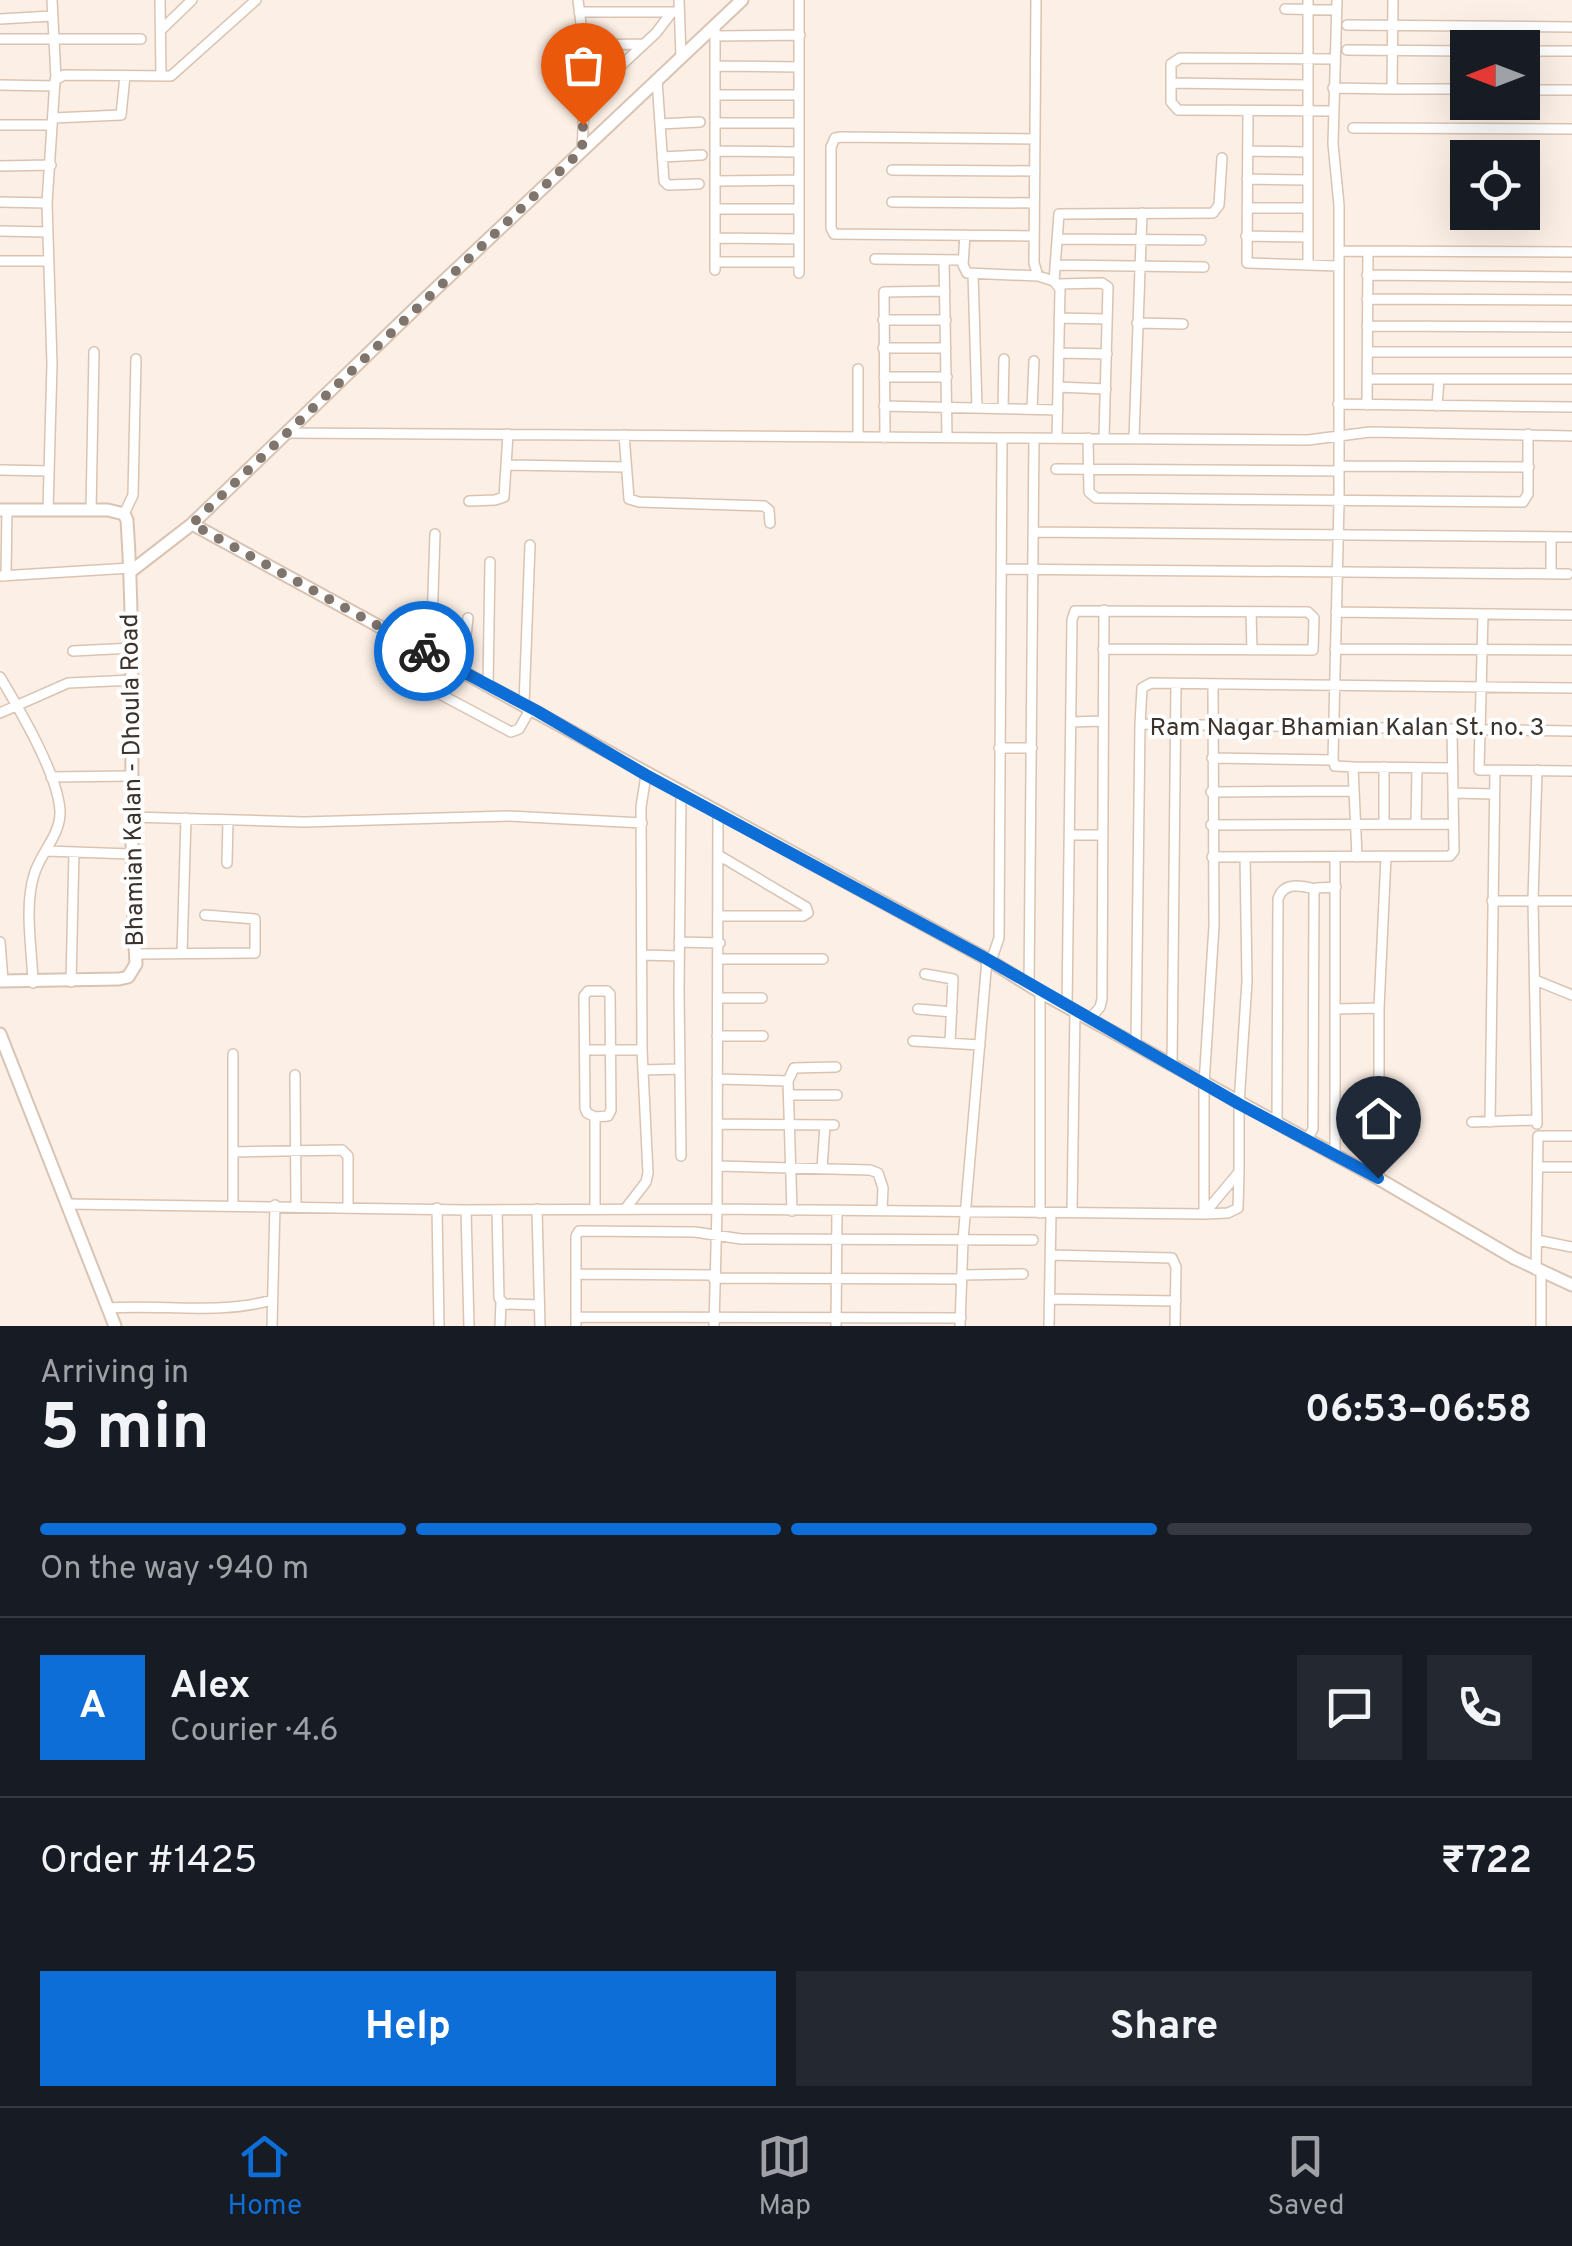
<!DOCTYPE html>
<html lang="en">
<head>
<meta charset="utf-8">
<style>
  body { margin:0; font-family:Overpass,sans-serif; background:#242831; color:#f1f3f6; height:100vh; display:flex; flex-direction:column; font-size:38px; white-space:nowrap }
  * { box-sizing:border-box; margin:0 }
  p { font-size:32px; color:#9ea1a6 }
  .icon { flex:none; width:55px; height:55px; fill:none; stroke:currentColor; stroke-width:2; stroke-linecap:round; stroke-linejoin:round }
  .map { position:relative; height:1326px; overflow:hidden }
  .side { display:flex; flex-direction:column; background:#171b24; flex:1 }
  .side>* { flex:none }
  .needle { width:65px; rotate:270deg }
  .tools { position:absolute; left:1450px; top:30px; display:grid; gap:20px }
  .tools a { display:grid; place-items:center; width:90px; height:90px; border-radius:0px; background:#171b24; box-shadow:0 10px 40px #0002; font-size:50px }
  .pin { position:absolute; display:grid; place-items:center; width:85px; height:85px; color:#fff; margin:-102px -42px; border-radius:50% 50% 50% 0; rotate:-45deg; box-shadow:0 0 10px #0007 }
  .pin .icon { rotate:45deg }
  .courier { position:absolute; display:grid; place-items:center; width:100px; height:100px; margin:-50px; border:8px solid #0e6ed7; border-radius:50%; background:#fff; color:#222; box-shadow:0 2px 12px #0007 }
  .overview em { font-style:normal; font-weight:700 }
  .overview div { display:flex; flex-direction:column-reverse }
  .overview { display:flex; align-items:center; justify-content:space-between; height:170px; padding:0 40px }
  h1 { font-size:65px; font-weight:700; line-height:75px }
  .bar { display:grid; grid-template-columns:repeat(4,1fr); gap:15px 10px; align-content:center; height:120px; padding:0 40px }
  .bar i { height:12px; border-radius:8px; background:#363941 }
  .bar .current { background:#0e6ed7 }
  .bar p { grid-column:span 4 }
  .line { display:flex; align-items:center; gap:25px; padding:0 40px; border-top:2px solid #363941 }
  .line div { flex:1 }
  .round { display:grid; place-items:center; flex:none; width:105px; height:105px; border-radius:0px; background:#242831 }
  .primary-button { display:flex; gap:20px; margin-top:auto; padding:20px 40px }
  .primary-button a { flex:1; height:115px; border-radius:0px; background:#0e6ed7; color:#fff; font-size:40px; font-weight:700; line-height:115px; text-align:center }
  .primary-button a+a { background:#242831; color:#f1f3f6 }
  .dock { display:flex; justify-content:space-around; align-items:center; height:140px; border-top:2px solid #363941; background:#171b24; font-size:28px; color:#9ea1a6 }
  .dock a { display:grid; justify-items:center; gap:5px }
  .dock .current { color:#0e6ed7 }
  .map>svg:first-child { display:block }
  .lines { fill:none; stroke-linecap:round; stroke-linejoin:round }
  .minor-casing { stroke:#d9c4b3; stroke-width:12 }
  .tertiary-casing { stroke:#d9c4b3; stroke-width:15 }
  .minor { stroke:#fff; stroke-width:9 }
  .tertiary { stroke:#fff; stroke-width:11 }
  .done { stroke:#7f756d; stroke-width:10; stroke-dasharray:0 18 }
  .route { stroke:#0e6ed7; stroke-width:12 }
  .labels { text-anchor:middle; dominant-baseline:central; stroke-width:8; stroke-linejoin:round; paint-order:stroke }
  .street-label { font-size:25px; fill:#3b332c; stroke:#fff }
</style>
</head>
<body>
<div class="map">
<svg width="1572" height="1326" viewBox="0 0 1572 1326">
  <rect width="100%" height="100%" fill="#fcefe5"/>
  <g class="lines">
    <!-- minor casing -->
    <g class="minor-casing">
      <path id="minor" d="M52,0L56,79
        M160,0L161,76
        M578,0L586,64L582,150
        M679,0L681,57
        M799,0V273
        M1036,0L1034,263L1038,276L1054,281L1060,289L1057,438
        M1285,9L1335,10
        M579,12H679
        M0,19L52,16
        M715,25V270
        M1347,25L1572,27
        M161,30L192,0
        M715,36L800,35
        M0,39H141
        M583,45L644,44
        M1347,50L1468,51
        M1522,51H1572
        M716,66L799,67
        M657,80L664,181L668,185L699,184
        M1171,83L1307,85
        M0,85L54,86
        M1333,88L1392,89L1393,0
        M1392,89H1468
        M1522,90H1572
        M716,95H799
        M584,100L656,33L672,12
        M1248,111L1247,263L1339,266
        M1333,111L1178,110L1171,102V64L1180,58L1334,59
        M53,118L121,115L125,76
        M716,123H799
        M660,124L700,122
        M0,125H52
        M1353,128L1572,129
        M716,151L799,152
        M1248,151L1307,152
        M662,157L702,155
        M0,166L51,165
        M892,170L1035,171
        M1247,179L1307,180
        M715,181L799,180
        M0,202L47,203
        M892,202L1034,203
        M1247,208H1307
        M715,209H799
        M0,231L47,232
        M965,235L963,265L967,273L1038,276
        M1034,236L834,234L831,228V147L835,138L841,137L1035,139
        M1246,236L1307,237
        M715,238L799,239
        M1057,239L1201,240
        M1339,251L1572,252
        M875,259L963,260
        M944,260L947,437
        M0,261H47
        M715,262H799
        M1057,265L1204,267
        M1308,265V0
        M973,273L977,408
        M1367,275L1572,277
        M1054,281L1059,214L1213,213L1219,205L1222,158
        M1058,284L1102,283L1108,287L1104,438
        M1367,299L1572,300
        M1059,318L1107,319
        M883,320H946
        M1137,323L1183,324
        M1367,326L1572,327
        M883,348H946
        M1368,352H1572
        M1059,353L1107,354
        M858,369V437
        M884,377H947
        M1368,379H1572
        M1058,387L1106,389
        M1338,404L1572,407
        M1367,405L1368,252
        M884,406L1058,410
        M1437,406L1439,379
        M1003,409L1004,359
        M1032,409L1034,361
        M286,433L1002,438
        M624,435L629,499L639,502L764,506L769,510L770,523
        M885,438L884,292L945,291
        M1088,438L1089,492L1096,498L1523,502L1528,494V434
        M1134,439L1142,213
        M506,465L626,467
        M1339,466L1529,467
        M1056,469L1339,471
        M1,470L49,471
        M469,501L495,500L504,497L508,434
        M48,510L52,364L47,203L55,80L64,75L171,76L256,0
        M91,510L94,352
        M124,514L133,495L136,359
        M1033,532L1572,537
        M1551,537V574
        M1001,569L1568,574
        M0,576L130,568
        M6,576L7,510
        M1251,612L1252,650
        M1336,612L1572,615
        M1483,615L1479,770L1572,771
        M1335,649L1572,650
        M73,651L133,648
        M431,654L435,534
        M439,659L438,693L511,732L519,729L531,708
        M462,672L468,618
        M0,677C19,709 58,774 60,811C61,835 40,853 34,875C24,907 32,949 33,983
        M488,685L490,562
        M1213,685L1214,926L1204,1084V1214L1228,1213L1238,1208L1239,1172
        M524,704L530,545
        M0,713L68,683L133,680
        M1071,722L1102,721
        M1140,724L1142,688L1151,683L1572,688
        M999,748H1032
        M1212,758L1333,760L1335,766L1353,767L1357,857
        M1333,760L1339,502V205L1333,144L1337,0
        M1353,767L1453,768
        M1384,767V823
        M51,777L131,776
        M1211,792L1354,791
        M1453,793L1493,794
        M681,794L679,991L681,1156
        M131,817L304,822L509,816L642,823
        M1416,823L1417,768
        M1211,825L1453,824
        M1070,835H1103
        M47,851L130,854
        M1212,857L1450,856L1454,851L1452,730
        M227,863L228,820
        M1492,901H1572
        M719,916H803L808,913L806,907L720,856
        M0,942L3,981
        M679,942L720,943
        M136,954L255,953V919L205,915
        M182,954L186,818
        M642,955L679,956
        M720,959H823
        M991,961L999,938L1002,438L1308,440L1370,432L1572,436
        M925,974L953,979L950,1043
        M1535,980L1572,995
        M71,982L74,852
        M1029,986L1034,439
        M718,998H762
        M1067,1007L1072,620L1075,611L1308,612L1314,618L1313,650L1103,649
        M918,1009L952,1012
        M1336,1009L1379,1008
        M1090,1019L1100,1007L1102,999L1104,610
        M717,1036H763
        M913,1041L980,1045
        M1136,1045L1140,724L1572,731
        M585,1050H642
        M1172,1066L1176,684
        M643,1070L679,1069
        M295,1075L296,1205
        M717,1079L788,1081L792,1211
        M788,1081L794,1068L836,1067
        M789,1095H837
        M595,1117L608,1116L611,1110L610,994L607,991H588L584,996L585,1108L587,1113L595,1117V1207
        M1537,1120L1533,900L1537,770
        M1472,1122L1537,1120V1124
        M1490,1122L1495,771
        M717,1124L834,1125
        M1277,1124L1278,899C1283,882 1300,885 1315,889
        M1306,1141L1313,1129L1314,891L1317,888L1336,887
        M233,1152L342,1150L348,1156V1206
        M1335,1157V857
        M718,1166L870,1170L878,1173L883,1188L882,1210
        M1538,1167H1572
        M822,1168L825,1125
        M1379,1179V1008L1386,857
        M67,1204L466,1210L717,1209L718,813
        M233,1204V1054
        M437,1208L439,1326
        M626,1208L646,1182L648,1173L642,1050L641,807L646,775
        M537,1209L540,1326
        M466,1210L469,1326
        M497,1210L499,1298L504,1304L539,1305
        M1072,1212L1075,1011
        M1040,1213V992
        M1537,1240L1572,1247
        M1051,1255L1172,1258L1176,1267L1175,1326
        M1536,1270L1538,1136H1572
        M1541,1271V1326
        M576,1274L714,1275
        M962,1275L1023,1274
        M713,1278L961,1279
        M1050,1299L1176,1301
        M107,1308C162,1304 220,1315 272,1300
        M576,1317L961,1318
        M272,1326L275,1205
        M500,1326L501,1302
        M576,1326V1236L579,1231L695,1232L741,1239L1033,1240
        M714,1326L717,1209L1204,1214L1239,1172V1104L1247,981L1245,857
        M836,1326L837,1210
        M960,1326L963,1240L987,959
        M1049,1326L1051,1213"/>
    </g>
    <!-- tertiary casing -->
    <g class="tertiary-casing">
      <path id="tertiary" d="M0,510H108L124,514L127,520C137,668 127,816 136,964L128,977L119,979L0,981
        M192,524L987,959L1040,992L1379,1179L1514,1258L1572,1285
        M130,572L192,524L427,297L742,0
        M0,1034L115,1326"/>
    </g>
    <!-- minor -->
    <use href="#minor" class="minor"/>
    <!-- tertiary -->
    <use href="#tertiary" class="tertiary"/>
  </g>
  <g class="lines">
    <!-- done -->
    <path class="done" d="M424,651L192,524L582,150L583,125"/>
    <!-- route -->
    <path class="route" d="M424,651L537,711L646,775L987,959L1239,1104L1378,1178"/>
  </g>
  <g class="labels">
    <!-- street labels -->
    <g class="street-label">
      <text x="1347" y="729">Ram Nagar Bhamian Kalan St. no. 3</text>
      <text transform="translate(134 780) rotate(-91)">Bhamian Kalan - Dhoula Road</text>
    </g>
  </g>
</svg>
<div class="tools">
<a><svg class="needle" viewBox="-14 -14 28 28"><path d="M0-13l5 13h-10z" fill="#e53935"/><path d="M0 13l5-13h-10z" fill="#9ea1a6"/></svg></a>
<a><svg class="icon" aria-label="locate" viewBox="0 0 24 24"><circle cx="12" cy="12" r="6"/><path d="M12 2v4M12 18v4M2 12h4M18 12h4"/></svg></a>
</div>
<div class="pin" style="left:583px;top:125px;background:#ea580c"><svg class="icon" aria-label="bag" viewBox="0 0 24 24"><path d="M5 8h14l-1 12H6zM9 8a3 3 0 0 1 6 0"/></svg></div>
<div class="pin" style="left:1378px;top:1178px;background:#1f2937"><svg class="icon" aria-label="home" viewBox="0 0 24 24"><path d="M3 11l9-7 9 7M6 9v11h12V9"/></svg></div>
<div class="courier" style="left:424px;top:651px"><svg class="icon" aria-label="bike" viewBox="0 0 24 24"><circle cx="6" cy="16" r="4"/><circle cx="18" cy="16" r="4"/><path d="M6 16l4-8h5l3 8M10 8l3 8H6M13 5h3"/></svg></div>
</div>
<section class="side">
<div class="overview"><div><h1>5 min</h1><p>Arriving in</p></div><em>06:53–06:58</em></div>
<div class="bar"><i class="current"></i><i class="current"></i><i class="current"></i><i></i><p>On the way · 940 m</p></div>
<div class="line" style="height:180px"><b class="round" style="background:#0e6ed7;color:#fff">A</b><div><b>Alex</b><p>Courier · 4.6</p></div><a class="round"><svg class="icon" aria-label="chat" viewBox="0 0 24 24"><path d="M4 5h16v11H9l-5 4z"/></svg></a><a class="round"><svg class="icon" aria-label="phone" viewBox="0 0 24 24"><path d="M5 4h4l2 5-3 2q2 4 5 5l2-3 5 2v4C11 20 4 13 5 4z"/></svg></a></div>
<div class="line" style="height:130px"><div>Order #1425</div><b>₹722</b></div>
<div class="primary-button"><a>Help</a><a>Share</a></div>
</section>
<nav class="dock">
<a class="current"><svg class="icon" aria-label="home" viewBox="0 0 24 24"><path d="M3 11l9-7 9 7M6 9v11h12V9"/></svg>Home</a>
<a><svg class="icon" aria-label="map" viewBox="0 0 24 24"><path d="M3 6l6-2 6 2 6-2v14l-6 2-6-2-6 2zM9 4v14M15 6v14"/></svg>Map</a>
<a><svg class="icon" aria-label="saved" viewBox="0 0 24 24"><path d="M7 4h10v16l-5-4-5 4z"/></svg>Saved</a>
</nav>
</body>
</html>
